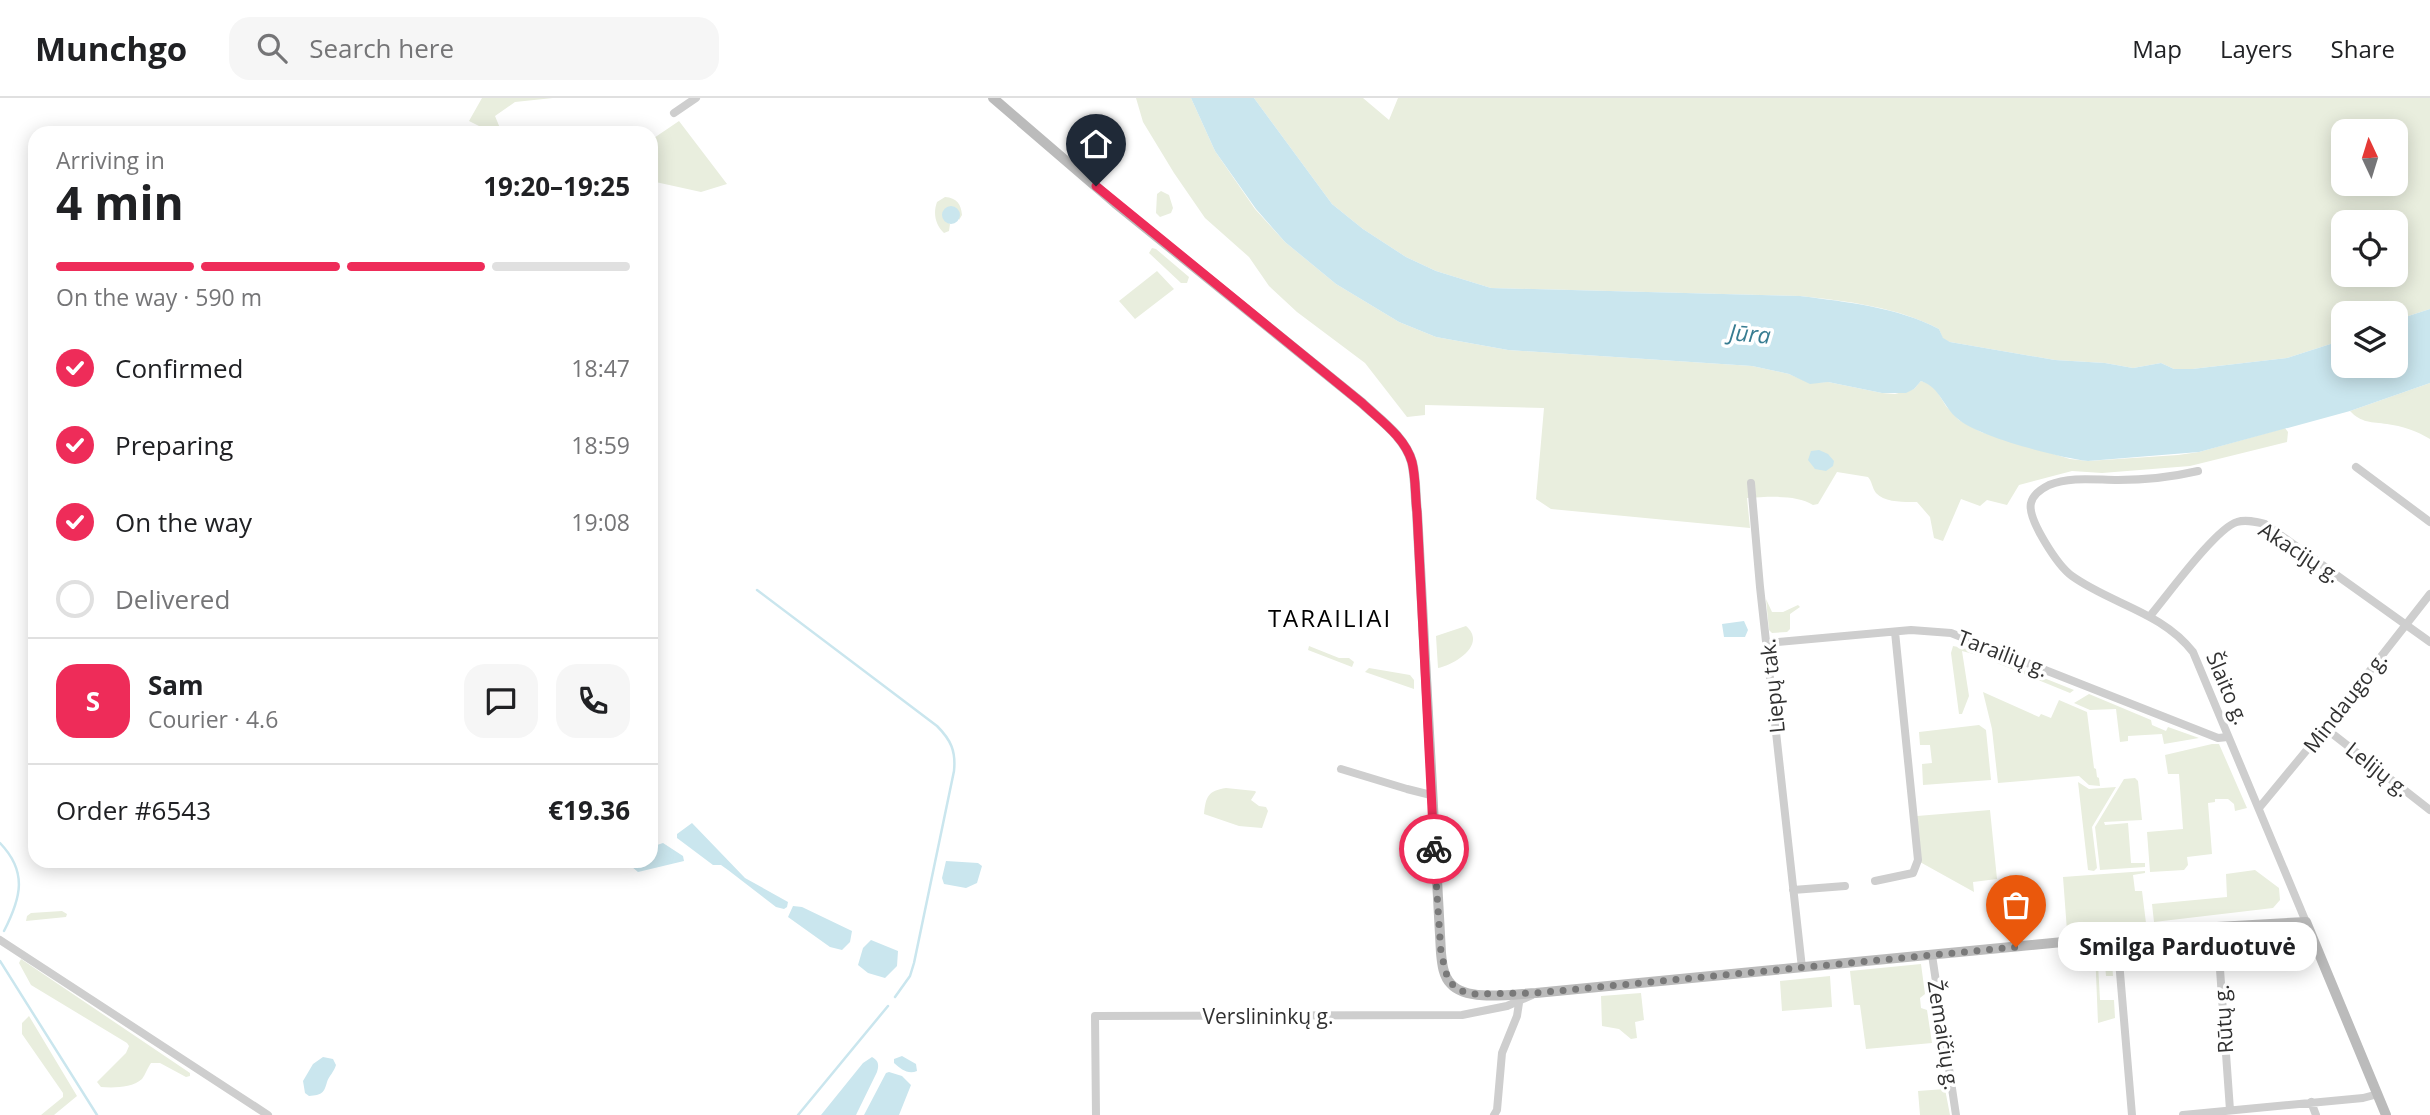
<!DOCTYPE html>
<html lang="en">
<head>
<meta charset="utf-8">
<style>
  body { margin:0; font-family:"Open Sans",sans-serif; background:#f6f6f6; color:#202124; height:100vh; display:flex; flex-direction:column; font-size:26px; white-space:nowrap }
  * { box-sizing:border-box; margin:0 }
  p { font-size:23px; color:#757577 }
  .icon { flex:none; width:38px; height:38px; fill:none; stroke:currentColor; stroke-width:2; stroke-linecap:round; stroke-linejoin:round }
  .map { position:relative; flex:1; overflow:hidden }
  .drawer { position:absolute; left:28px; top:28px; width:630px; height:742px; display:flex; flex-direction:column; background:#fff; border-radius:21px; box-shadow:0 4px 18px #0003 }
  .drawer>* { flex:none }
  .needle { width:46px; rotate:356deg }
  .fabs { position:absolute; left:2331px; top:21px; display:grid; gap:14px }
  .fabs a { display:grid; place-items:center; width:77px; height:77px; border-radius:14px; background:#fff; box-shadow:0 4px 18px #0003; font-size:35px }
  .pin { position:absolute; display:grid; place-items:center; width:60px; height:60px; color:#fff; margin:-72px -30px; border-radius:50% 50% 50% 0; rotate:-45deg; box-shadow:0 0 7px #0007 }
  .pin .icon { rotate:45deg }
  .courier { position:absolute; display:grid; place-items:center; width:70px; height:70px; margin:-35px; border:5px solid #ee2c59; border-radius:50%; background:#fff; color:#222; box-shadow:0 2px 9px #0007 }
  .bubble { position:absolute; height:49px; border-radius:21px; background:#fff; box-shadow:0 4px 18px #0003; font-size:23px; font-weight:700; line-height:49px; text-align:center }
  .overview em { font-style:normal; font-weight:700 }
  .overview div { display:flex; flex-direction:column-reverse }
  .overview { display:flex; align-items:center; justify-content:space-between; height:119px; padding:0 28px }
  h1 { font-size:46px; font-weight:700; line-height:52px }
  .bar { display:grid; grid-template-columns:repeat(4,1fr); gap:10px 7px; align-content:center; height:84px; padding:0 28px }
  .bar i { height:9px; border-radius:5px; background:#e0e0e0 }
  .bar .active { background:#ee2c59 }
  .bar p { grid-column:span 4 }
  .line { display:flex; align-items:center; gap:18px; padding:0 28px; border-top:2px solid #e0e0e0 }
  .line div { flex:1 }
  .round { display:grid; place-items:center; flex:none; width:74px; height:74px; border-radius:21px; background:#f6f6f6 }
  ol { padding:0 28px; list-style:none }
  li { display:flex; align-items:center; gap:21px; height:77px }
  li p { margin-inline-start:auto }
  li .icon { padding:7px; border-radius:50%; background:#ee2c59; color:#fff; stroke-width:4 }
  li:last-child { color:#757577 }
  li i { width:38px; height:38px; border:4px solid #e0e0e0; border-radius:50% }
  header { display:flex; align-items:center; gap:42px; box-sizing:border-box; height:98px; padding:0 35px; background:#fff; border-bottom:2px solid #e0e0e0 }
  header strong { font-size:33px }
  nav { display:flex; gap:38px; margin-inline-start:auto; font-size:24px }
  .search { width:490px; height:63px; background:#f6f6f6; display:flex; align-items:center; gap:18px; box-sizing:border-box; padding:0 24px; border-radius:21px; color:#757577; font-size:26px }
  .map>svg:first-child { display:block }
  .green { fill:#e9eede; fill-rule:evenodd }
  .water { fill:#cae6ee }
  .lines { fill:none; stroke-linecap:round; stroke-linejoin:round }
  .stream { stroke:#cae6ee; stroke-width:2.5 }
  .street { stroke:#cecece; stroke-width:8 }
  .secondary { stroke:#bbb; stroke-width:10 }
  .done { stroke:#797979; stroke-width:7; stroke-dasharray:0 12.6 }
  .route { stroke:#ee2c59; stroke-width:9 }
  .labels { text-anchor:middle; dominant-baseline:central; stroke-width:7; stroke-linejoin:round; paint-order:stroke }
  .street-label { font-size:21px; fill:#313131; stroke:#fff }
  .water-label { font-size:23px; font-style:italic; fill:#377c91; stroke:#fff }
  .quarter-label { font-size:24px; letter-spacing:2px; fill:#000; stroke:#fff }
</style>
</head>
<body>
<header>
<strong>Munchgo</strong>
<div class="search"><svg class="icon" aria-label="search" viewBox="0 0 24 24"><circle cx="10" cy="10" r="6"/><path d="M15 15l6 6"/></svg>Search here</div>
<nav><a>Map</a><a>Layers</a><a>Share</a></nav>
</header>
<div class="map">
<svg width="2430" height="1017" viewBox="0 0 2430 1017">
  <rect width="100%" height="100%" fill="#fff"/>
  <!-- green -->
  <path class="green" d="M482,0H553L515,4L495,18L502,35H487L485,31L469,23Z
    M1136,0H1191L1215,53L1255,111L1285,144L1336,186L1399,224L1436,239L1508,252L1752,268L1789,276L1810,285L1828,284L1882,295L1895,296L1914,291L1921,283L1933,287L1946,308L1959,322L1981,334L2070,361L2088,363L2178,357L2199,354L2285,330L2288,334L2287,344L2190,368L2102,375L2072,373L2019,387L2007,407L1987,402L1980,408L1961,401L1943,443L1934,440L1930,419L1917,404C1906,404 1885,405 1876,395C1872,390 1872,383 1868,379L1837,374L1818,406L1813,407C1796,396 1768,399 1747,400L1750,430L1551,411L1536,401L1544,310L1425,307V317L1407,319L1365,265L1297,214L1269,188L1249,159L1205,120L1174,75L1143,24Z
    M1254,0H1363L1389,22L1398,0H2430V211L2396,222V215H2343V242L2287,260L2192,271H2174L2161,265L2133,270L2105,265L2055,262L1950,244L1943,241L1939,231C1897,209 1847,203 1800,198L1491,190L1436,173L1406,159L1363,131L1332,106ZM2343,33H2396V86H2343ZM2343,124H2396V177H2343Z
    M679,23L727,86L701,94L651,83V42Z
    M1161,93L1169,97L1173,110L1171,115L1160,119L1156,115L1157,96Z
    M945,99C957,100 961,106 962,117L959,122L957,111L947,124L950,126L949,133L944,135C935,126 933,115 937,104Z
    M1152,150L1156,151L1189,179L1187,185H1181L1149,155Z
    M1157,173L1174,191L1135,221L1119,203Z
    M2430,285V341C2417,333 2402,328 2387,326C2372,324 2361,325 2350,313Z
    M1766,501L1772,514H1783L1798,507L1800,509L1790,516V531L1787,534L1772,535L1769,532Z
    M1466,528C1487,546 1456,566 1438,570L1436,538Z
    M1309,548L1339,560H1349L1354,564L1352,569L1308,552Z
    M1953,548L1983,554L1981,558L1962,553L1969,598L1962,616H1959L1951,555Z
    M1999,562L2074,592L2070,595L1997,565Z
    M1369,570L1410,577L1414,582V591L1365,574Z
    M1983,594L2039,619L2041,616L2051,620L2059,602L2087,614L2094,670L2096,671L2097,679L2099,680L2100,688L2089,687L2079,678L1998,685L1992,631Z
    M2089,596L2151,622L2152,627L2166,633L2168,629L2199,640L2164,646L2162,636L2128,638V643L2120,644L2116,611L2090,612L2074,605Z
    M1979,627L1986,632L1991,682L1923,687L1922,666L1932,665L1930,647H1920L1919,634Z
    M2212,646H2219L2247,710L2235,713L2234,706L2228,701H2215V704L2208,705L2212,756L2187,759L2188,767L2184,772L2150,774L2147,734L2183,731L2179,676H2168L2165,657Z
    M2135,680L2138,683L2142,722L2104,724L2105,727L2128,725L2131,765H2145V769L2100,772L2095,729L2124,681Z
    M2078,684L2089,691L2116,689L2092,729L2097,770L2094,773L2088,772Z
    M1226,690L1255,693L1256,694L1251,702L1259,708L1266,709L1268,713L1262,730L1239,728L1204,716C1206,698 1208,693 1226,690Z
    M1990,712L1997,781L1973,784L1974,794L1920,764L1917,718Z
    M2255,772L2279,790L2280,802L2273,810L2154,824L2152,806L2227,799L2226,776Z
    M2145,773V775L2133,777L2135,793H2142L2146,825L2067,833L2063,779Z
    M62,813L67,816L66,819L26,823L27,818L31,815Z
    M2111,851L2113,878H2106L2105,866H2098L2100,902H2114L2115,920L2098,925L2095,852Z
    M21,861L190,975V978L186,979L160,965H151C148,969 145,977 142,981C132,990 113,990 101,989L97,984L126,955L129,948L127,945L31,887L19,865Z
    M1921,866L1925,896L1920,900L1921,910L1927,912L1932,945L1866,951L1860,907H1854L1850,873Z
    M1830,878L1832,909L1782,913L1780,883Z
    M1641,895L1644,922L1635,924L1637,940L1631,941L1619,931L1602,928L1601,898Z
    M29,918L77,998L54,1017H41L63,999V995L22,936V925Z
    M1945,991L1950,1017H1920L1918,993Z"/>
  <!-- water -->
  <path class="water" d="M1191,0H1254L1332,106L1363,131L1406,159L1436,173L1491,190L1800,198C1847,204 1897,209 1939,231L1943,240L1950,244L2055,262L2105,265L2133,270L2161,265L2174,271H2192L2287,260L2343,242V268H2396V222L2430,211V285L2350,313L2199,354L2088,363C2061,360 1978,339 1958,321C1942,308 1941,290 1921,283L1914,291L1906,295H1882L1828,284L1810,286L1789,276L1752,268L1508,252L1436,239L1399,224L1336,186L1285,144L1256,111L1215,53Z
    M942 117a9 9 0 1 1 18 0a9 9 0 1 1-18 0Z
    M1819,352L1828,356L1834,363L1833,368L1826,373L1815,371L1808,362L1811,353Z
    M1744,523L1748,532L1745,539H1724L1722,526Z
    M692,725L745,780L788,804L787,809L784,811L776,809L728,772L721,767H713L677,740V736Z
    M663,745L683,758L684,763L638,774L625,763H651V749Z
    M946,763L978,765L982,768L977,785L966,790L944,786L942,780Z
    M793,808L802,809L852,833L850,844L842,852L830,849L788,819Z
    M871,842L898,853L897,868L885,880L868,875L858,867L863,850Z
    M902,958L916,966L917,973C908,977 901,971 894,965V961Z
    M323,959L333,961L336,967C334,974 329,978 327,984C324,995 322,997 309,998L305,995L303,983L313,966Z
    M872,959C879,963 879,967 877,974L856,1017H821L863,965Z
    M889,974L902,978L911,987L899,1017H864L886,975Z"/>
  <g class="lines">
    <!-- stream -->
    <path class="stream" d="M757,492L937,628C951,642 956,653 954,673L914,865L910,878L895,899
      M0,745C28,774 21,800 4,833
      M0,863L97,1017
      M798,1017L888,908"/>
    <!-- street -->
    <path class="street" d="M674,15L696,0
      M2356,369L2430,424
      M2198,373C2172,379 2146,382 2118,382C2096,382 2071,378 2049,387C2041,391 2033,396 2031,405C2027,421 2058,468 2072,478C2111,506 2162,514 2193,554L2306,824
      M1751,385L1760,489L1802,870
      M2150,518C2167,498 2216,430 2237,424C2246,421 2257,424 2265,426L2430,544
      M1767,545L1911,532L1951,535L2218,640L2228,639
      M2325,630L2430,712
      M1341,671L1407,691L1431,697
      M2259,710L2325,630L2430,496
      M1875,783L1913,775L1918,762L1895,534
      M1793,792L1845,788
      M2217,829L2230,1012
      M2117,839L2132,1017
      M0,842L268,1017
      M1932,857L1956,1017
      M2311,1004L2316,1017
      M1096,1017L1095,918L1462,917L1507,908L1532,897
      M1494,1017L1497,1012L1502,955L1517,918L1519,905
      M2183,1017L2363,1000L2378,996"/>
    <!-- secondary -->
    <path class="secondary" d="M993,0L1115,105L1362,305C1380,322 1405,339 1412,364C1416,380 1415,398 1417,414L1441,855C1442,865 1443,878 1451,886C1467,904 1514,896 1536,895L2217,829L2306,824L2386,1017"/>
  </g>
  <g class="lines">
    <!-- done -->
    <path class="done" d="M1434,751L1441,855L1448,882L1458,892L1473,896L1536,895L2016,849"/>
    <!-- route -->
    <path class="route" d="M1096,88L1362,305C1380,322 1405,339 1412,364C1416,380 1415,398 1417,414L1434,751"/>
  </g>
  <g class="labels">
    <!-- street labels -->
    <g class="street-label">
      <text transform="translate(2300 454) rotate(33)">Akacijų g.</text>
      <text transform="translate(2003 555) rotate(21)">Tarailių g.</text>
      <text transform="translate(1772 588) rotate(-96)">Liepų tak.</text>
      <text transform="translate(2228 590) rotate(67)">Šlaito g.</text>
      <text transform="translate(2345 604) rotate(-52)">Mindaugo g.</text>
      <text transform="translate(2378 671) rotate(38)">Lelijų g.</text>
      <text x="1268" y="918">Verslininkų g.</text>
      <text transform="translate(2223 921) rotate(-94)">Rūtų g.</text>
      <text transform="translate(1944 937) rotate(81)">Žemaičių g.</text>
    </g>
    <!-- water labels -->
    <g class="water-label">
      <text transform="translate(1750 235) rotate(5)">Jūra</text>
    </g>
    <!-- quarter labels -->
    <g class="quarter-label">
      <text x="1330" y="519">TARAILIAI</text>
    </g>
  </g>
</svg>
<div class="fabs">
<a><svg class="needle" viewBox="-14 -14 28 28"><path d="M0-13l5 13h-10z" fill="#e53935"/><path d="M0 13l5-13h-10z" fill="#757577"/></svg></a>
<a><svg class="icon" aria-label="locate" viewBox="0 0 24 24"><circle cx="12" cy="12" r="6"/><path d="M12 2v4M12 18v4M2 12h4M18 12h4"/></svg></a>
<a><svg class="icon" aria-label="layers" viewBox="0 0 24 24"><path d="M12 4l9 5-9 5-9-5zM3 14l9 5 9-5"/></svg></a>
</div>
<div class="pin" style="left:2016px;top:849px;background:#ea580c"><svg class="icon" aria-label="bag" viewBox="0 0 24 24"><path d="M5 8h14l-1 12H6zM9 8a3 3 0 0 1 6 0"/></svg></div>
<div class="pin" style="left:1096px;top:88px;background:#1f2937"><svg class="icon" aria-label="home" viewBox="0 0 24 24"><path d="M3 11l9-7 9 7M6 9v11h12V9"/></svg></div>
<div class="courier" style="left:1434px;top:751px"><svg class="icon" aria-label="bike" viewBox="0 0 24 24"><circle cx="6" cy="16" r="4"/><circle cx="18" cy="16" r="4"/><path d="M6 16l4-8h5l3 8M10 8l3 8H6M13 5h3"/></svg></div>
<div class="bubble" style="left:2058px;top:824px;width:259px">Smilga Parduotuvė</div>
<section class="drawer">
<div class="overview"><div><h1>4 min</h1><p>Arriving in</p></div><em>19:20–19:25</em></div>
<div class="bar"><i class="active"></i><i class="active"></i><i class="active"></i><i></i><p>On the way · 590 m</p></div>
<ol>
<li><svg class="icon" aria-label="check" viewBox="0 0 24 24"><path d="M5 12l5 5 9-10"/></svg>Confirmed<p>18:47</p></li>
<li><svg class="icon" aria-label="check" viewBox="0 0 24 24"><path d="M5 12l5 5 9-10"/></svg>Preparing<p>18:59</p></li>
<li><svg class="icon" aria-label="check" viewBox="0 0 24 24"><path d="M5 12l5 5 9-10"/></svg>On the way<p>19:08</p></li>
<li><i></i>Delivered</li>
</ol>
<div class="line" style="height:126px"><b class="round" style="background:#ee2c59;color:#fff">S</b><div><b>Sam</b><p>Courier · 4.6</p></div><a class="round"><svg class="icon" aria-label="chat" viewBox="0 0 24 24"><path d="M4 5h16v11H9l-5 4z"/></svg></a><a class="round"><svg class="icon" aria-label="phone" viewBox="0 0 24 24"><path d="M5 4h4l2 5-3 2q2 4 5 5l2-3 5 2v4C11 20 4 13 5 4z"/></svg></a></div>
<div class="line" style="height:91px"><div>Order #6543</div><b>€19.36</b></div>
</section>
</div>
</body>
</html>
